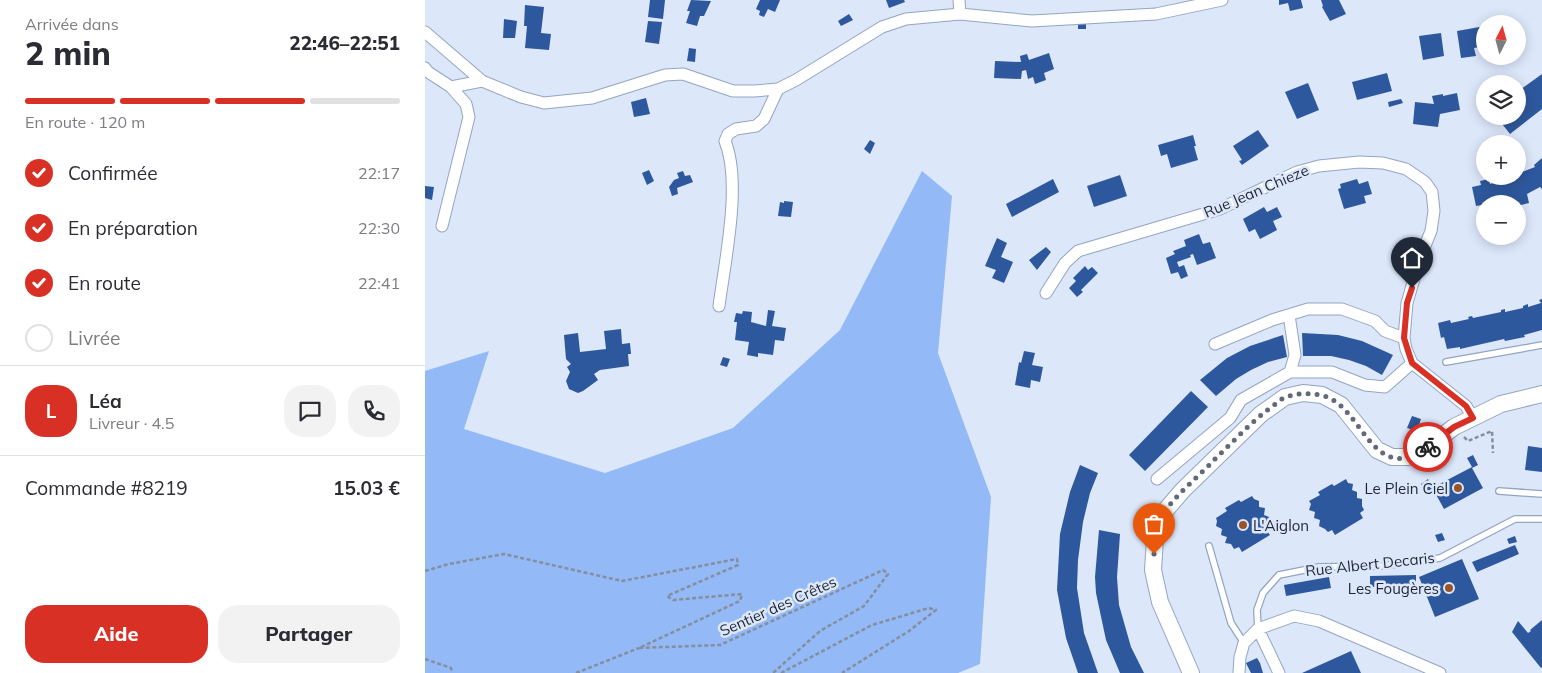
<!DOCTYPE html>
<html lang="fr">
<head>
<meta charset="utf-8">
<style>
  body { margin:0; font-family:Mulish,sans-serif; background:#f2f2f3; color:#2b2b33; height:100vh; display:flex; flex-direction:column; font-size:19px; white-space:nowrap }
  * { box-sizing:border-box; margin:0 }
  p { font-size:16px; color:#7c7c81 }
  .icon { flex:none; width:28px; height:28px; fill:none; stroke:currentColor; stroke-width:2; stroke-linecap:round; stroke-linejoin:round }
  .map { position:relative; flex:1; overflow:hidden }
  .panel { display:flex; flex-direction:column; background:#fff; width:425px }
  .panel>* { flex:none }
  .needle { width:32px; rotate:6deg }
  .buttons { position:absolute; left:1051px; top:15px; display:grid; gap:10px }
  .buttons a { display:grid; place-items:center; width:50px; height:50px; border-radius:50%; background:#fff; box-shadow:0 2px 12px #0003; font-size:25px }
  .pin { position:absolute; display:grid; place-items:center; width:42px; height:42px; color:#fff; margin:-51px -21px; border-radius:50% 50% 50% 0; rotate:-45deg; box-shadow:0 0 5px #0007 }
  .pin .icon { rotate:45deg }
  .courier { position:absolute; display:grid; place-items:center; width:50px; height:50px; margin:-25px; border:4px solid #d93025; border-radius:50%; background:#fff; color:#222; box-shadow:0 1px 6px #0007 }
  .overview em { font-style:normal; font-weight:800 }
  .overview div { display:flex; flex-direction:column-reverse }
  .overview { display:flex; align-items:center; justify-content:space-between; height:85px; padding:0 25px }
  h1 { font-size:32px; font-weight:800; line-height:38px }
  .bar { display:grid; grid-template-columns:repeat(4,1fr); gap:8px 5px; align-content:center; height:60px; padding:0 25px }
  .bar i { height:6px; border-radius:4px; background:#e1e1e2 }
  .bar .current { background:#d93025 }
  .bar p { grid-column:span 4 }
  .line { display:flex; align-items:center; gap:12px; padding:0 25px; border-top:1px solid #e1e1e2 }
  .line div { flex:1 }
  .round { display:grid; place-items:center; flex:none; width:52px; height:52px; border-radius:20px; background:#f2f2f3 }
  ol { padding:0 25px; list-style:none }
  li { display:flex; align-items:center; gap:15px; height:55px }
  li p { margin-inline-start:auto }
  li .icon { padding:5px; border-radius:50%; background:#d93025; color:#fff; stroke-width:4 }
  li:last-child { color:#7c7c81 }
  li i { width:28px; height:28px; border:2px solid #e1e1e2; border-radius:50% }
  .action { display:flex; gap:10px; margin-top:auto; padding:10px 25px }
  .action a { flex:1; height:58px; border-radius:20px; background:#d93025; color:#fff; font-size:20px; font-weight:800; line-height:58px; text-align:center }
  .action a+a { background:#f2f2f3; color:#2b2b33 }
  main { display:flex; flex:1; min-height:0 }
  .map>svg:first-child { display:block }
  .green { fill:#93b9f6 }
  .building { fill:#2e589d }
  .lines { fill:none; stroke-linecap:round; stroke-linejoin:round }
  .lane-casing { stroke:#93a5c2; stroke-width:8 }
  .street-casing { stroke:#93a5c2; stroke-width:13 }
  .secondary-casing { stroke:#93a5c2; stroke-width:18 }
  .path { stroke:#858e9e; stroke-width:2.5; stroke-dasharray:4 2.5; stroke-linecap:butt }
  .lane { stroke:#fff; stroke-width:5.5 }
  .street { stroke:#fff; stroke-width:11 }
  .secondary { stroke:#fff; stroke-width:16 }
  .done { stroke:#616a78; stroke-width:5; stroke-dasharray:0 9 }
  .route { stroke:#d93025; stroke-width:6 }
  .poi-dot { fill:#995328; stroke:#dce7fa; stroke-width:2 }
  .labels { text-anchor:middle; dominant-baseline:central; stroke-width:5; stroke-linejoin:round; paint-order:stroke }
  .street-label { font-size:15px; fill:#1f2632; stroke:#dce7fa }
  .poi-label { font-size:15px; fill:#1f2632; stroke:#dce7fa; text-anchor:end }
</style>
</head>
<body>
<main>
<section class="panel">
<div class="overview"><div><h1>2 min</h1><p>Arrivée dans</p></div><em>22:46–22:51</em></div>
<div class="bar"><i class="current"></i><i class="current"></i><i class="current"></i><i></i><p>En route · 120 m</p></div>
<ol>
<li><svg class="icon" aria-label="check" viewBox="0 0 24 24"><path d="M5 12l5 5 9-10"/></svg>Confirmée<p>22:17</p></li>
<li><svg class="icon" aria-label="check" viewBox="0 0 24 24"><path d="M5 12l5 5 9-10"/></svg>En préparation<p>22:30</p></li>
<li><svg class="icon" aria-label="check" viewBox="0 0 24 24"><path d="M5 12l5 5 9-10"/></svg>En route<p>22:41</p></li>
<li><i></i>Livrée</li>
</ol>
<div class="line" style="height:90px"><b class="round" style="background:#d93025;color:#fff">L</b><div><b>Léa</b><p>Livreur · 4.5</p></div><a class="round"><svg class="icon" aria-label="chat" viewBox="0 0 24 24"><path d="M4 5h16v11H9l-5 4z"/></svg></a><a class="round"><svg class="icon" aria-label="phone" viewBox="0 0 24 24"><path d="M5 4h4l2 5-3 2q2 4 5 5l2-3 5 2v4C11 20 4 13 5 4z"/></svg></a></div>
<div class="line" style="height:65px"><div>Commande #8219</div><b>15.03 €</b></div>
<div class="action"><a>Aide</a><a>Partager</a></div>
</section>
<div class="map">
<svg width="1117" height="673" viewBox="0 0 1117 673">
  <rect width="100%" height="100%" fill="#dce7fa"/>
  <!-- green -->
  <path class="green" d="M497,171L527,196L513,353L566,497L555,664L533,673H0V371L64,351L39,429L180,473L308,428L415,330Z"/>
  <!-- building -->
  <path class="building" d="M225,0H240L238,19L223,17Z
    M266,0L286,1L279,16H275L272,26L261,23L265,11H262Z
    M335,0H355L350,12L343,9L339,17L334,15L335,11L331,9Z
    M461,0H479L480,2L464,8Z
    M854,0H876L878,8L865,11L863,3L854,5Z
    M896,0H914L921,14L905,21L897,7L898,6Z
    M100,5L119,7L116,33L126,34L124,50L100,48L102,26H99Z
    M424,14L428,20L416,26L413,21Z
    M79,19L92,21L90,38H78Z
    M223,21L237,22L234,44L220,42Z
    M661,22V29H653V23Z
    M1060,26V46L1049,48L1051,56L1036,58L1032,31Z
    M1016,33L1019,56L998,60L994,36Z
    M264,48L271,49L270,62L262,61Z
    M624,53L629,69L619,73L621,80L610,84L608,77L603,79L601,70L597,71L596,79L569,78L570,61L596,62L595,56L602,54L604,60Z
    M962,73L967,91L932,100L927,82Z
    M1117,74V109L1085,134L1071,116H1092V92Z
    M883,83L894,110L872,119L860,92Z
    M1032,93L1035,110L1015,114L1013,127L988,124L990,102L1009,104L1007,96L1018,94V96Z
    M221,98L225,114L209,117L206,102Z
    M976,99L978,103L964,107L963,102Z
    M833,130L844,146L817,165L814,161L817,160L808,146Z
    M768,135L771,146H769L773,160L746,168L742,154L736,156L733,145Z
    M445,140L450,143L445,154L439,149Z
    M1117,158V189L1115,187L1102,194L1104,203L1092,206V204H1060V212H1058L1057,205L1051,206L1047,187L1056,185L1055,181L1064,179L1065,184L1070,182L1069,178L1092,176V174L1110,167L1109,165Z
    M224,170L229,181L222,185L217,173Z
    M258,171L260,176L265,175L268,182L252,188L253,194L247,196L244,187L249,180L254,178L252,173Z
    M695,175L702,196L669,207L662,186Z
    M628,179L634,192L587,217L581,204Z
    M932,179L934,184L943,181L947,194L939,196L941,203L919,209L913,189L916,188L915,184Z
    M0,186L9,187L7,200L0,198Z
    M359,201L368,202L366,217L353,216L355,202L359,203Z
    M839,207L842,212L852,207L857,217L848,221L852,230L835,239L830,229L824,232L818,219Z
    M774,234L778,244L785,242L791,258L772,265L768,254L765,255L766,257L752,262L754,267L759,265L763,276L756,279L753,272L746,274L741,258L750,254L748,251L761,246L759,240Z
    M572,238L582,243L576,257L588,262L579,283L567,278L571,270L560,266Z
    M621,247L626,252L612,270L604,260Z
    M660,266L663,270L667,267L673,273L656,290L658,292L652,297L644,288L651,281L648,278Z
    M1117,299V330L1099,335L1100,337L1080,341L1079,339L1035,349V347L1022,349L1019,337L1016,338L1013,323L1025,320L1026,323L1044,319L1043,317L1047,316L1048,318L1076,312V310L1080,309V312L1098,308V306L1103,304V307L1116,303L1114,300Z
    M343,310L350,311L347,326L361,328L359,341L350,340L348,355L333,353V357L322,355L324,342L310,340L312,322H309L311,313L317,314L318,311L327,312L326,322L341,326Z
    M196,329L197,344L205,343L206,354H203L204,366L175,370L169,374L173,380L158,391L153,393L144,389L141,381L145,372L142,367L146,364L141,359L139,335L153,333L155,352L181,349L179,331Z
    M877,333L913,335L937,341L968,355L957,375L941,366L924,360L906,356H878Z
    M858,335L862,357L843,362L826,370L811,379L791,396L775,380L802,358L825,346Z
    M599,351L610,353L607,365L618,367L615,382L606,380L605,388L590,385L594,362L596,363Z
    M298,357L305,359L302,367L295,365Z
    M766,391L783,407L720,471L704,455Z
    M987,416L996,419L992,431L982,428Z
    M1103,446L1117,448V472L1100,470Z
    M1048,455L1053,465L1047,468L1058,488L1019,509L1008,489L1001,493L996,484L1003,479L1007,488L1047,467L1042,458Z
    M655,465L673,473L665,493L658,522L653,560L652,588L659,633L673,673H653L641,638L632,590L635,534L645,492Z
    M921,479L923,483L928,484L927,490L932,492V498L937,499V506L939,510L935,513L938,518L910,535L907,530L903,532L900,529L894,526L895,520L889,518L890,512L884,510L886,504L884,501L895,495L893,492L907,484L909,486Z
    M827,496L829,499L834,501V507L840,508L839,515L844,517V523L846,527L841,530L845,535L817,552L814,547L809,549L806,544L800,543L802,537L796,535L797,529L791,526L792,521L791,518L802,511L800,508L814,500L816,502Z
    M674,530L695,534L692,577L694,605L706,647L719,673H695L681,640L671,593L670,577Z
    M1017,533L1020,540L1013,542L1010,535Z
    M1090,536L1092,542L1084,544L1082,539Z
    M1090,545L1094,554L1052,572L1047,562Z
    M1037,559L1054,599L1010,617L994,577Z
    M991,575V586L945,587V576Z
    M904,577L906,588L861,596L859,585Z
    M1117,620V667L1116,668L1087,632L1093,621L1103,633L1106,631L1105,630Z
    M926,651L936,673H877Z
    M832,658L835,663L838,673H826L821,663Z"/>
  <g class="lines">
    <!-- lane casing -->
    <g class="lane-casing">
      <path id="lane" d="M1021,362L1117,345
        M1074,491L1117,494
        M784,546L806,623L819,643
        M833,629L832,610L838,593L854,575L894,567L957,566L1015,558L1090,519H1117"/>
    </g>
    <!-- street casing -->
    <g class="street-casing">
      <path id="street" d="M534,0L535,14
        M0,32L57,81L96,97L119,103L167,98L240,75L258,74L308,91H329L353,89
        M0,68L3,72L26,87L57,81
        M17,226L44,117L41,104L26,87
        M621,293L640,263L653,251L795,209L872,172L894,166L934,162L958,163L981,169L1000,182L1007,192L1009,211L1006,231L995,258L982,303L979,338L981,349L987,363L1041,406L1048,418
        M294,306C300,260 317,183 300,141L303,134L311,129L331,126L339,119L353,89L371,80L457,27L481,19L535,14L607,21L731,14L797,0
        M864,315L870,355L865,372
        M790,344L847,320L883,309H917L950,321L960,331L979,338
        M732,479L805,418L816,400L865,372H907L940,385L960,387L987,363
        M833,629L854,673
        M814,673L815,657L819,643L833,629L869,616L894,621L1015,673"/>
    </g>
    <!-- secondary casing -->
    <g class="secondary-casing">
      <path id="secondary" d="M766,673L735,602L728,570L730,539L739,512L758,490L836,414L860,397L878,393L897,395L916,405L952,450L967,457H983L999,450L1029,427L1076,404L1117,394"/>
    </g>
    <!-- path -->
    <path class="path" d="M1039,437L1043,441L1067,431L1068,453
      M0,571L24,564L79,554L197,581L312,559L313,565L242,596L248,600L317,594L315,601L214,648L295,645L458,570L463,574L439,606L395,631L348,673
      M0,659L26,668L27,673
      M151,673L214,648
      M356,673L447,625L504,608L511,610L484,631L417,673"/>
    <!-- lane -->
    <use href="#lane" class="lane"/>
    <!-- street -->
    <use href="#street" class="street"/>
    <!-- secondary -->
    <use href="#secondary" class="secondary"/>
  </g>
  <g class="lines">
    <!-- done -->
    <path class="done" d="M729,554C730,541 732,523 740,511C754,492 774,476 790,459C809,441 827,421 849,405C853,402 857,398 861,397C872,393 884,393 895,395C938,402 945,489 1003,447"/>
    <!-- route -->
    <path class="route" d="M987,288L982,303L979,338L987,363L1041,406L1048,418L1029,427L1003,447"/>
  </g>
  <!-- markers -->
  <g class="poi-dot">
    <circle cx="1033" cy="488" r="5"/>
    <circle cx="818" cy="525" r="5"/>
    <circle cx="1024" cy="588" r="5"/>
  </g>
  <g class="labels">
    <!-- street labels -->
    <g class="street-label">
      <text transform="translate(831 191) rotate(-23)">Rue Jean Chieze</text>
      <text transform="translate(945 564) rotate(-6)">Rue Albert Decaris</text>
      <text transform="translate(353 606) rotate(-24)">Sentier des Crêtes</text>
    </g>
    <!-- poi labels -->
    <g class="poi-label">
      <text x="1023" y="488">Le Plein Ciel</text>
      <text x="828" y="525" text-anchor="start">L'Aiglon</text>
      <text x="1014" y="588">Les Fougères</text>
    </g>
  </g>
</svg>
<div class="buttons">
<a><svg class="needle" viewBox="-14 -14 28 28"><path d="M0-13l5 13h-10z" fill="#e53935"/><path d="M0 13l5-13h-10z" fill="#7c7c81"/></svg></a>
<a><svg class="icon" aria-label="layers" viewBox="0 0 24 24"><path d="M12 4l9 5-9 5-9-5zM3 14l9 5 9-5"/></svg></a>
<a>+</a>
<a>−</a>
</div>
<div class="pin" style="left:729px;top:554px;background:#ea580c"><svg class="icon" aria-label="bag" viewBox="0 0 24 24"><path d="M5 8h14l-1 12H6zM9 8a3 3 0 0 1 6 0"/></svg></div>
<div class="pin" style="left:987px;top:288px;background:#1f2937"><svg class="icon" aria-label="home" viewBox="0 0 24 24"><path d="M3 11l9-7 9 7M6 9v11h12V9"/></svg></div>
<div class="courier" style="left:1003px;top:447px"><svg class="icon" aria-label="bike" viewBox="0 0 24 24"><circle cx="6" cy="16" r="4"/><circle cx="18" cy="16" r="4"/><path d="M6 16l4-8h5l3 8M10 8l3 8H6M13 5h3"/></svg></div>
</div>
</main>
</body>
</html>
